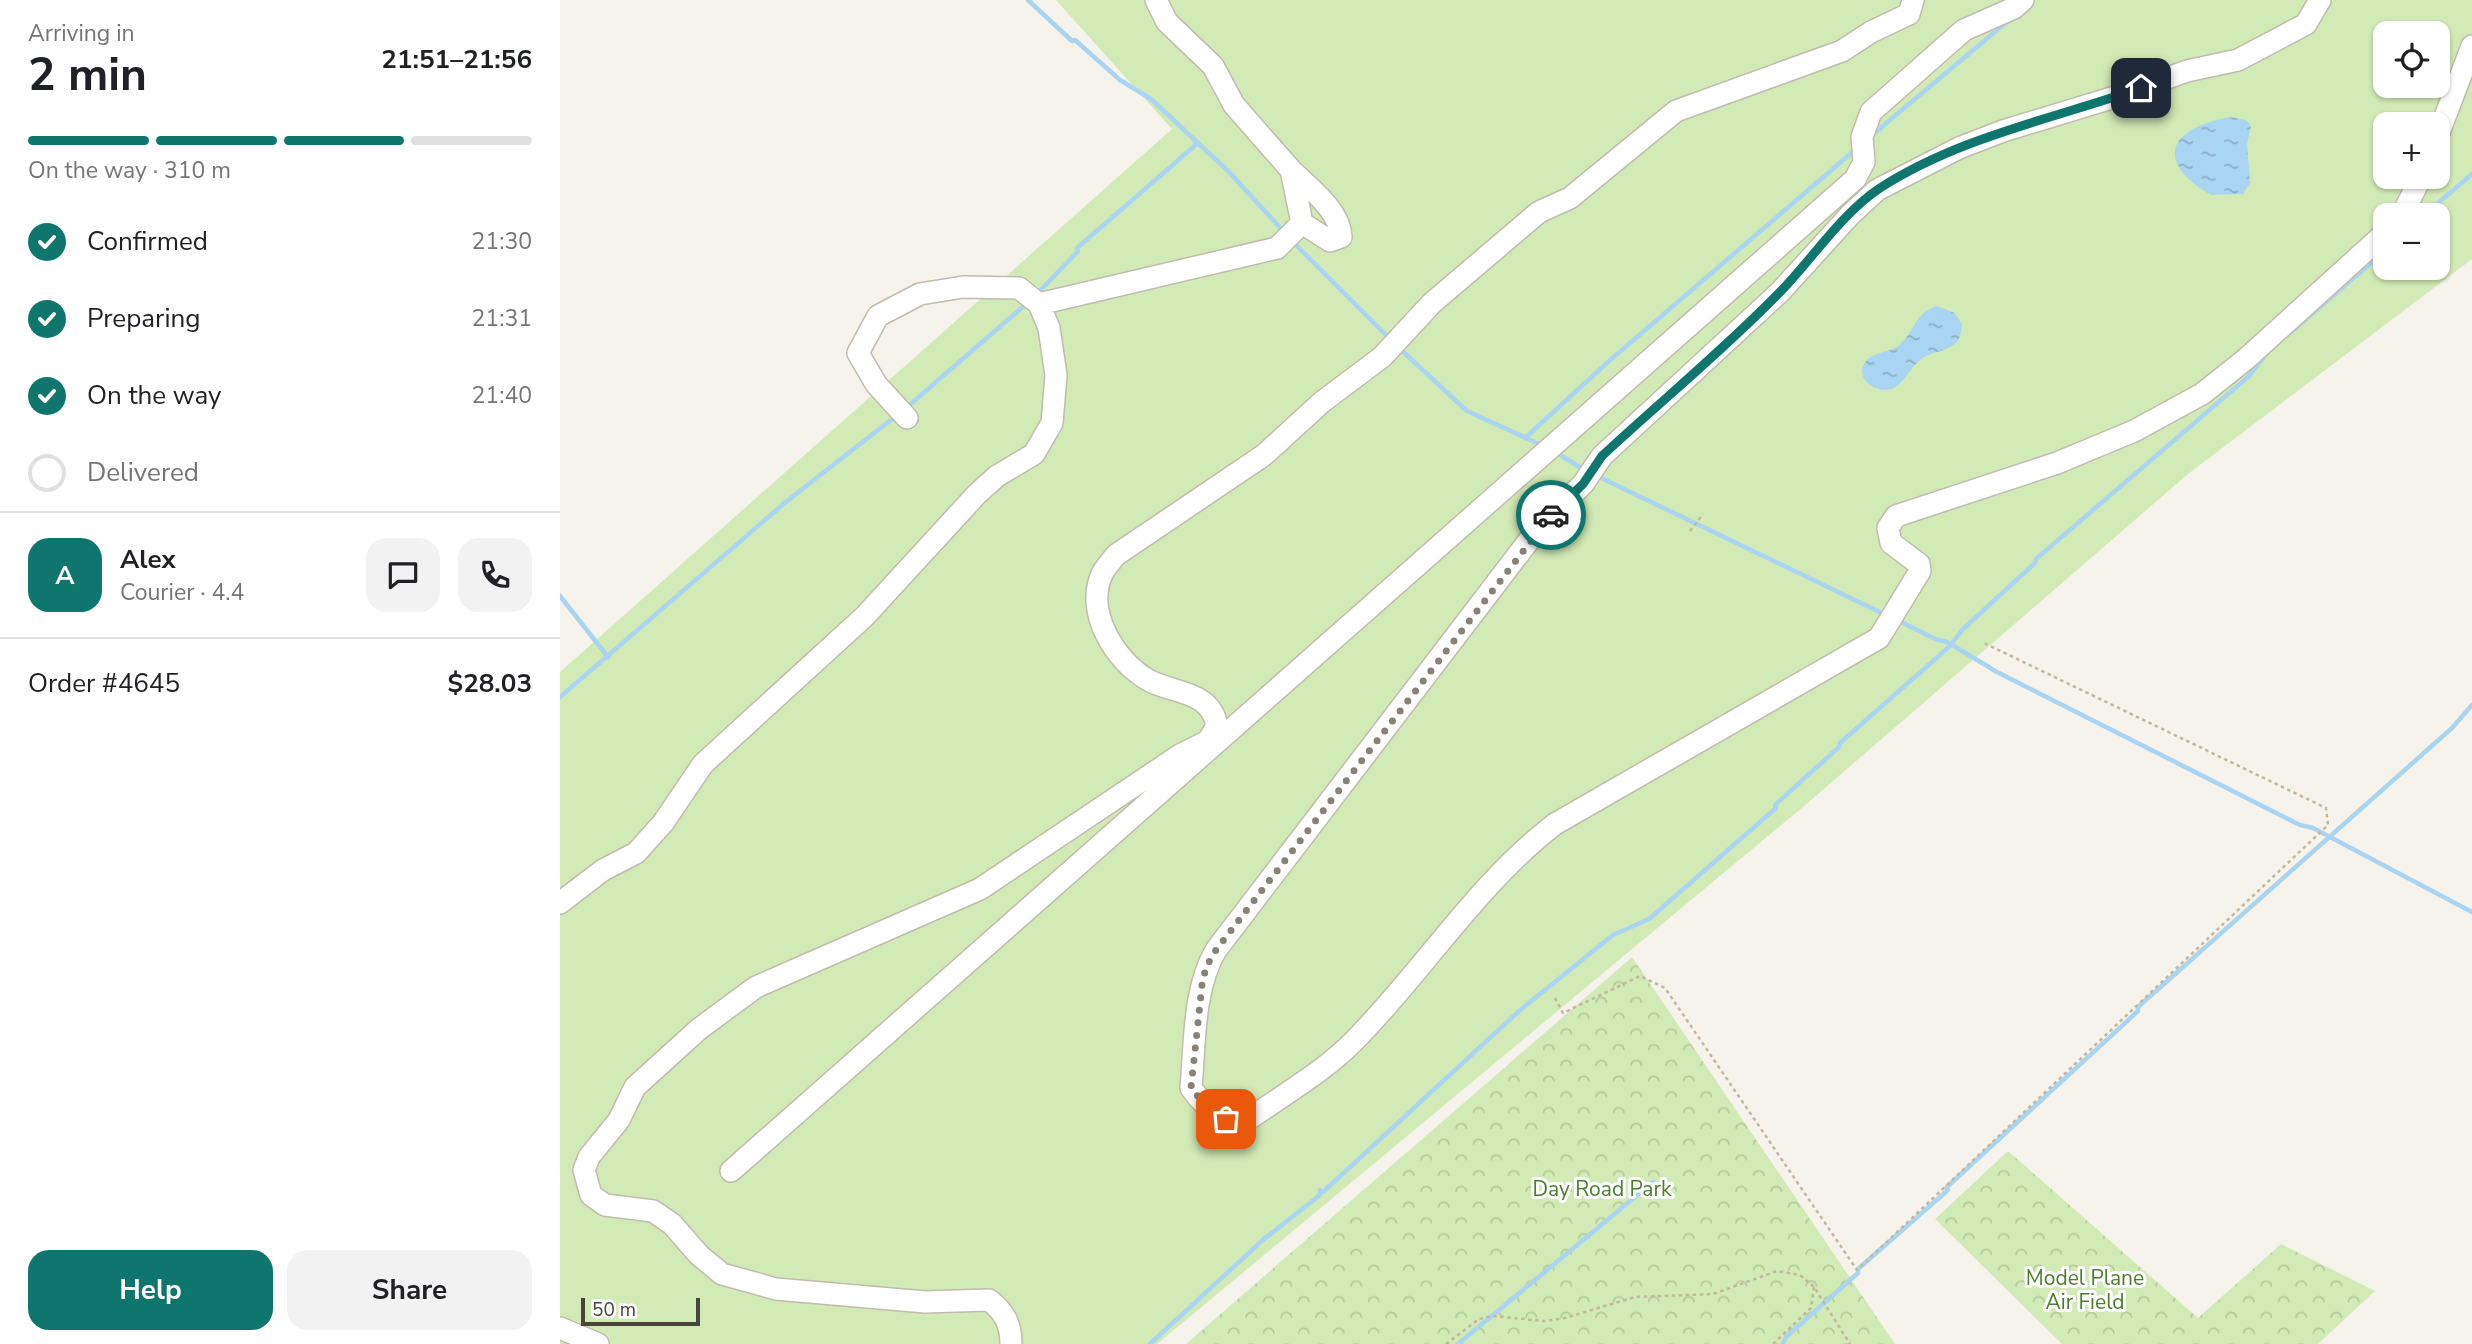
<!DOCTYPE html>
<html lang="en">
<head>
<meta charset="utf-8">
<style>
  body { margin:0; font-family:"Nunito Sans",sans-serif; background:#f2f2f2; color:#202124; height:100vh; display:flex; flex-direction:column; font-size:26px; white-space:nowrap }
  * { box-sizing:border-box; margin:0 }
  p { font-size:23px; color:#757577 }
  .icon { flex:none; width:38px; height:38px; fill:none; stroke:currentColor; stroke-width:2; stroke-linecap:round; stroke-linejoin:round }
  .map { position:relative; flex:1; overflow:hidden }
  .side { display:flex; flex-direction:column; background:#fff; width:560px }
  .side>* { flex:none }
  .controls { position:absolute; left:1813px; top:21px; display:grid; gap:14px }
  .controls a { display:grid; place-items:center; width:77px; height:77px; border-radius:14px; background:#fff; box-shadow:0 2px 5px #0004; font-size:35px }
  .scale { position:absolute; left:21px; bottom:18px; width:119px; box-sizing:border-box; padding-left:7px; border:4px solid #4b4439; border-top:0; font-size:19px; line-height:24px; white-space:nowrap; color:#4b4439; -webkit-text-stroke:5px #fff; paint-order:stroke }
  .pin { position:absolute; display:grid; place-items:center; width:60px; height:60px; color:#fff; margin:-30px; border-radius:14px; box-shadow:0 4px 10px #0006 }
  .courier { position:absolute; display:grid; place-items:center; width:70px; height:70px; margin:-35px; border:5px solid #0f766e; border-radius:50%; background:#fff; color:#222; box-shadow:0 2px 9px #0007 }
  .summary em { font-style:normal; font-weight:700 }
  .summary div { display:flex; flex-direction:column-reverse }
  .summary { display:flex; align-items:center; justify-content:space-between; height:119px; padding:0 28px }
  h1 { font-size:46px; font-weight:700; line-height:52px }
  .bar { display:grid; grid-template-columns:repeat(4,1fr); gap:10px 7px; align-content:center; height:84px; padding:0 28px }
  .bar i { height:9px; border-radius:5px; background:#e0e0e0 }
  .bar .active { background:#0f766e }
  .bar p { grid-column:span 4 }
  .line { display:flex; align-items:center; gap:18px; padding:0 28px; border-top:2px solid #e0e0e0 }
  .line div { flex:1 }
  .round { display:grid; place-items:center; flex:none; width:74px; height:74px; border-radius:21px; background:#f2f2f2 }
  ol { padding:0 28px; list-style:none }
  li { display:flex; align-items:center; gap:21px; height:77px }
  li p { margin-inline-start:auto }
  li .icon { padding:7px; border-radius:50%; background:#0f766e; color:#fff; stroke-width:4 }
  li:last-child { color:#757577 }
  li i { width:38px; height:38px; border:4px solid #e0e0e0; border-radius:50% }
  .action { display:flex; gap:14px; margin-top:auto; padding:14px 28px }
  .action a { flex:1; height:80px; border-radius:21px; background:#0f766e; color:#fff; font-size:28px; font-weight:700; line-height:80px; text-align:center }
  .action a+a { background:#f2f2f2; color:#202124 }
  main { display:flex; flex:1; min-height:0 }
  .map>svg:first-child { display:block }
  .green { fill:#d2eab5; fill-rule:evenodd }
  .forest { fill:url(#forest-crowns) }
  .water { fill:url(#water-ripples) }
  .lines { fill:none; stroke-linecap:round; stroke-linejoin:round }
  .stream { stroke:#a9d4f2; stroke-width:4.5 }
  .minor-casing { stroke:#c2bbae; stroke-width:24 }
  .path { stroke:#c4b79f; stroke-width:2.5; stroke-dasharray:3.5 3.5; stroke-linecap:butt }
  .minor { stroke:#fff; stroke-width:21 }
  .done { stroke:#878178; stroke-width:7; stroke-dasharray:0 12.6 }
  .route { stroke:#0f766e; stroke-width:9 }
  .labels { text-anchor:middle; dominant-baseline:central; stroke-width:6; stroke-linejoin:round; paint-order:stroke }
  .park-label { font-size:21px; fill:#4a7f2a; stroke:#fff }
</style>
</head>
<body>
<main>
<section class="side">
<div class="summary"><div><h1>2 min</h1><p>Arriving in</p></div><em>21:51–21:56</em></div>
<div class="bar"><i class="active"></i><i class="active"></i><i class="active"></i><i></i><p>On the way · 310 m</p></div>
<ol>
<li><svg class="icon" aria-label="check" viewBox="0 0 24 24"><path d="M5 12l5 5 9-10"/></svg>Confirmed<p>21:30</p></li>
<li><svg class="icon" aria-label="check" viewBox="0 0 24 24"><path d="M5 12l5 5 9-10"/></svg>Preparing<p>21:31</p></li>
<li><svg class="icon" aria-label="check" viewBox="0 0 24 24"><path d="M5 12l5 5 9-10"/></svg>On the way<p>21:40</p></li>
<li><i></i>Delivered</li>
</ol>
<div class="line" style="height:126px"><b class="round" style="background:#0f766e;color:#fff">A</b><div><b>Alex</b><p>Courier · 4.4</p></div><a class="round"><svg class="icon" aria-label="chat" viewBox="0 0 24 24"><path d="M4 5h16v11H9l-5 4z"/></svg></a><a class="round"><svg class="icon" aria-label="phone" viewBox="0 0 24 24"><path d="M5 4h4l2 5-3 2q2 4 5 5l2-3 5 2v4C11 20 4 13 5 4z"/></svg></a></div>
<div class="line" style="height:91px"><div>Order #4645</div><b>$28.03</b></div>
<div class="action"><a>Help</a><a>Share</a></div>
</section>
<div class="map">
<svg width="1912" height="1344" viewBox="0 0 1912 1344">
  <defs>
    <pattern id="forest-crowns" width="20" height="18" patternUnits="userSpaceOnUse" patternTransform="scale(1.75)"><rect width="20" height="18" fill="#d2eab5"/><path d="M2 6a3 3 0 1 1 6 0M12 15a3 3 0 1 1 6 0" fill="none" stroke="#b6ca9c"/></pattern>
    <pattern id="water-ripples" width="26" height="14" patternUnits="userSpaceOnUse" patternTransform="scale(1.75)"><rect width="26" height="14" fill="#a9d4f2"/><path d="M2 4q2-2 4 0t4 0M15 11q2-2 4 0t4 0" fill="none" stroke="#8caec5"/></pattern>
  </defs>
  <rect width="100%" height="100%" fill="#f6f3ec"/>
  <!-- green -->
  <path class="green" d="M496,0H1912V259L1628,474L1243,807L597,1344H0V672L612,129ZM1825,33H1878V86H1825ZM1825,124H1878V177H1825ZM1825,215H1878V268H1825Z"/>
  <!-- forest -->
  <path class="forest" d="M1072,957L1335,1344H626Z
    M1448,1151L1638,1318L1721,1244L1815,1291L1758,1344H1502L1375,1219Z"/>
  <!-- water -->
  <path class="water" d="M1670,117L1686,120L1691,126L1687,144L1690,183L1683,194L1651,195C1592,160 1610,128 1670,117Z
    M1377,306L1395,313L1402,325C1401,330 1401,336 1398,340C1390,351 1375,351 1364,357C1352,364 1346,381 1334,388C1320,395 1295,381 1304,364C1311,352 1327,353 1337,347C1355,334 1353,313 1377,306Z"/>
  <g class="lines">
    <!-- stream -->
    <path class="stream" d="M468,0L512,41L515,40L560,80L591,99L669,172L724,232
      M1311,136L1449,20
      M1864,215L1912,174
      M732,241L830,339
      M478,293L518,251L517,248L638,143
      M1731,332L1825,251
      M838,347L907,411L979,444
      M346,408L466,304
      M965,438L1048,362L1296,149
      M997,453L1026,471
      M1037,476L1326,615
      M0,596L48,657
      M1337,620L1375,639L1387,642L1437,672L1740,825L1753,828L1912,912
      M0,697L227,501L336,416
      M590,1344L704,1239L760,1195V1190L763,1192L959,1011L1053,935L1089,919L1216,808L1215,805L1279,747L1280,743L1390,646L1402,630L1475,563L1476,559L1689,376L1706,354
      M898,1344L1093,1182
      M1223,1344L1226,1337L1298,1273V1269L1388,1190L1387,1187L1578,1011V1007L1892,728L1912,705"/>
    <!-- minor casing -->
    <g class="minor-casing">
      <path id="minor" d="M596,0L607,22L653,66L674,105L731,170
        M1760,0L1746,24L1678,60L1627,71L1558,96L1443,131L1399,148L1317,190L1290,215L1220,292L1042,456L1023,484L980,526L656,950C633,989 635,1043 631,1088C647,1110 664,1127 692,1117C726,1093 766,1070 795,1040C864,970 917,884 995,824L1319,638L1360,571L1359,564L1331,543L1328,528L1336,516L1497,463L1574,431L1642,394L1686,359L1825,233
        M1878,135L1912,46
        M1842,215L1861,177
        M479,304L717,248L742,223L731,170C749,188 780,210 781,237L770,241L742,223
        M0,903L43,870L76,853L103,823L143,764L305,616L417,494L437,476L474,454L492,423L496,375L489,328L479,304L459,288L403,287L360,294L318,316L298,353L316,384L347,418
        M171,1171L1295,179L1304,162L1302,137L1311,112L1404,30L1454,8L1463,0
        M0,1328L38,1344
        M451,1344C451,1325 445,1312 429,1300L365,1302L216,1289L162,1274L139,1255L112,1224L93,1211L45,1205L31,1195L24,1170L29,1157L59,1120L75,1087L139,1029L196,987L420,889L620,755L648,741L657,726C651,691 616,694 590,681C556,663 523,611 543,572C547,566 552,560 556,555L704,455L762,402L822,357L872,303L979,212L1010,198L1116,111L1282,51L1311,32L1349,14L1353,0"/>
    </g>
    <!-- path -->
    <path class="path" d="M1130,531L1143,514
      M995,998L1003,1013L1080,976L1105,988L1297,1270L1768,825L1766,808L1424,643
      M886,1344L919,1319L932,1316L985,1321L1005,1318L1075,1297L1153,1294L1217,1271L1240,1275L1254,1287L1290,1344
      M1213,1344L1251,1308L1254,1287"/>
    <!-- minor -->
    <use href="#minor" class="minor"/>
  </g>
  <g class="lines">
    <!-- done -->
    <path class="done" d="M666,1119L652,1113L631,1088L642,985L646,967L656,950L991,515"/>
    <!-- route -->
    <path class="route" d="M991,515L1023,484L1042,456C1101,401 1165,349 1221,291C1253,258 1281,214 1320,188C1399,137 1493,119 1581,88"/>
  </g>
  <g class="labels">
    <!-- park labels -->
    <g class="park-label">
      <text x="1042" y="1189">Day Road Park</text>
      <text x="1525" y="1278">Model Plane<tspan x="1525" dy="24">Air Field</tspan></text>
    </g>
  </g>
</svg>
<div class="controls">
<a><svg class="icon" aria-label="locate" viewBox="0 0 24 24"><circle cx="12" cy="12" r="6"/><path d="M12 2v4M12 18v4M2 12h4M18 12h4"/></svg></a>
<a>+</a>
<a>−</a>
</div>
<div class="scale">50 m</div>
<div class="pin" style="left:666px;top:1119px;background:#ea580c"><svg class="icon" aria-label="bag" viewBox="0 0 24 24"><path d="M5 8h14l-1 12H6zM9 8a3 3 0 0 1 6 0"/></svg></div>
<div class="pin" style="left:1581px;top:88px;background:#1f2937"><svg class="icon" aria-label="home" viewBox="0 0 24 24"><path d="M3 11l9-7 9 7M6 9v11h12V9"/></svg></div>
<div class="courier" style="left:991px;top:515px"><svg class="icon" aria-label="car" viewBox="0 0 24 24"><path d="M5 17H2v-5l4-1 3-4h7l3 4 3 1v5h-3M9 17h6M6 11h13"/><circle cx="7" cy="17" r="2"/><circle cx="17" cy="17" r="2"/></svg></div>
</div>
</main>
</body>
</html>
